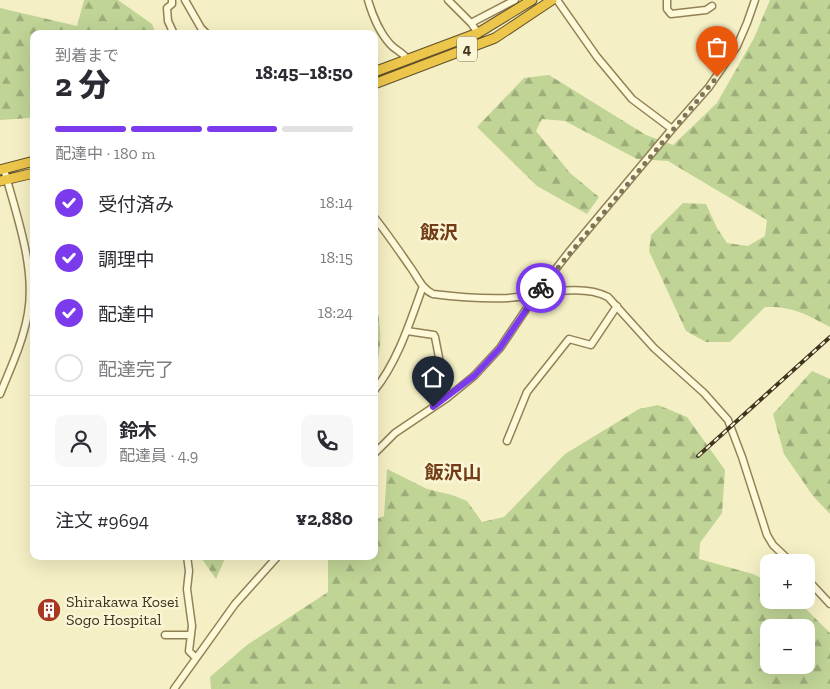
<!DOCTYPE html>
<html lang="ja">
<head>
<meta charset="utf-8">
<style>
  body { margin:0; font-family:"Zilla Slab","Noto Sans JP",serif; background:#f7f7f7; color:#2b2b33; height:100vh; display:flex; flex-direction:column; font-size:19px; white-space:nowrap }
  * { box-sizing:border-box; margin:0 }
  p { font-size:16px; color:#7c7c81 }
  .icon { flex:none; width:28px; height:28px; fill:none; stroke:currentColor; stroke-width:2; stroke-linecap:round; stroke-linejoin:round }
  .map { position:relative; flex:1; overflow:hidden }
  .side { position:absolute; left:30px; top:30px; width:348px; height:530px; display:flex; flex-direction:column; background:#fff; border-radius:10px; box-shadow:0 5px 20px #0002 }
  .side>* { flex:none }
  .fabs { position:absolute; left:760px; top:554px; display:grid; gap:10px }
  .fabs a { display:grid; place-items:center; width:55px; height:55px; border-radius:10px; background:#fff; box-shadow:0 5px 20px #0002; font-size:25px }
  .pin { position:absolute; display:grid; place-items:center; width:42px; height:42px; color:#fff; margin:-51px -21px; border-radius:50% 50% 50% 0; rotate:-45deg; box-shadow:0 0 5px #0007 }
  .pin .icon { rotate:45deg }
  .courier { position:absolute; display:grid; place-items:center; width:50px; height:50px; margin:-25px; border:4px solid #7c3aed; border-radius:50%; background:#fff; color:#222; box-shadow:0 1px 6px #0007 }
  .overview em { font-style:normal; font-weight:800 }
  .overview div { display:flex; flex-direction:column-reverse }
  .overview { display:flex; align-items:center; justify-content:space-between; height:85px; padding:0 25px }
  h1 { font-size:32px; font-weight:800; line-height:38px }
  .bar { display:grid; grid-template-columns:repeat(4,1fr); gap:8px 5px; align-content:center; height:60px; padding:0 25px }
  .bar i { height:6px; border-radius:4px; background:#e1e1e2 }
  .bar .selected { background:#7c3aed }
  .bar p { grid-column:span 4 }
  .line { display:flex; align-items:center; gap:12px; padding:0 25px; border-top:1px solid #e1e1e2 }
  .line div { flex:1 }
  .round { display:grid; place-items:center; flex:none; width:52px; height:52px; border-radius:10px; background:#f7f7f7 }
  ol { padding:0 25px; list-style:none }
  li { display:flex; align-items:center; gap:15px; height:55px }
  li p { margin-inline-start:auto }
  li .icon { padding:5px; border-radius:50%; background:#7c3aed; color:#fff; stroke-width:4 }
  li:last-child { color:#7c7c81 }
  li i { width:28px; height:28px; border:2px solid #e1e1e2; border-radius:50% }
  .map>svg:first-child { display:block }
  .forest { fill:url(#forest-firs); fill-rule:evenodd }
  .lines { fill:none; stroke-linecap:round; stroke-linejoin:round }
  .minor-casing { stroke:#918157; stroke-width:9 }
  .highway-casing { stroke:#5f4e2c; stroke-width:11 }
  .minor { stroke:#fdf9d9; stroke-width:6 }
  .highway { stroke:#ecc54b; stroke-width:9 }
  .rail-casing { stroke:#3f341d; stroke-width:4 }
  .rail { stroke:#faf6d5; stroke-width:2; stroke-dasharray:5.5; stroke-linecap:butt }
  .done { stroke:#7e7557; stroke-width:5; stroke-dasharray:0 9 }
  .route { stroke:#7c3aed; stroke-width:6 }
  .labels { text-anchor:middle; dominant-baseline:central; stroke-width:5; stroke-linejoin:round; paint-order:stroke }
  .shield { fill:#faf6d5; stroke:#776e54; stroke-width:1 }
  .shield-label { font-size:15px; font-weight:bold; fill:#3f341d }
  .poi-label { font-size:16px; fill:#3f341d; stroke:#faf6d5; text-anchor:start }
  .quarter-label { font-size:19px; font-weight:bold; fill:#723c17; stroke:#faf6d5 }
</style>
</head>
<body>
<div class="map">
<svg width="830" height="689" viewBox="0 0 830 689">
  <defs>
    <pattern id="forest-firs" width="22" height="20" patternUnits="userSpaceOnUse" patternTransform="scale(1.25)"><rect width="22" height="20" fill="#c0d496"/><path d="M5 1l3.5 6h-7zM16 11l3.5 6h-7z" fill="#9dad7a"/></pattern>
  </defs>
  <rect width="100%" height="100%" fill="#f4efc4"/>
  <!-- forest -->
  <path class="forest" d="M84,0H118L152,24L156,34H34V120L30,118L0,120V8L77,26Z
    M770,0H830V327C806,314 792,306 765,307L730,342H706L686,331L649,251L651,235L683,203L706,204L717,228L727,243L748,246L765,236L767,220L668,161L637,159L565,121L542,119L536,131L570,173L599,197L587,214L537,186L477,127L524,78L549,75L646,135L673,145L717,103L754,38Z
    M374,295C381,322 384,347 374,372Z
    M812,371L830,379V514L813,496L784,454L773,414Z
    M658,405L687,417L725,470L722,513L700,543L699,559L753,574L769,582V600H797L830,633V689H211L210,677L247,645L328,592V556H374V520L384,516L387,469L427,489L452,495L467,501L482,522L504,517L565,454L639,409ZM769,628H806V665H769Z
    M200,556H226L216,579Z"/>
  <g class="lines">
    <!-- minor casing -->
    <g class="minor-casing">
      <path id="minor" d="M172,0V4L167,8L168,21L174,34
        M185,0L201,28L207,34
        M368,0C372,14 380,33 390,44C396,51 402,51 408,60
        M448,0L471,23L478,33
        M557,0L597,57L632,99L672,129
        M667,0V9L671,14L706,10L712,6
        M471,23L515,0
        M374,217C387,233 399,251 411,268C418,278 422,289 433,294C457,297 484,299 508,298C538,296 580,282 608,297L654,348L704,393L728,420L742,457L767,535L773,545L791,562
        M407,331L434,335L435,337L447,398
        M374,391C398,361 410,322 423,286
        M0,394C11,367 23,342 28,313C36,267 16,214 4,169
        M507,441L527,392L569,339L591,345L617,306
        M374,454L395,433L447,398L474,376L500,348L537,293L569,252L672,129L709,87L737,46L747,23L755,0
        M187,556L189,571L187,589L192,626L189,651L196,658
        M806,578L830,604
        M165,635H191
        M174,689L235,604L278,556"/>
    </g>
    <!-- highway casing -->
    <g class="highway-casing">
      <path id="highway" d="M374,72L478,33L532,0
        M374,84L495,38L552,0
        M0,170L34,161
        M0,181L34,173"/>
    </g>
    <!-- minor -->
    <use href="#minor" class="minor"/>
    <!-- highway -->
    <use href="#highway" class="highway"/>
    <!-- rail casing -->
    <g class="rail-casing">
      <path id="rail" d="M698,456L830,337"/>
    </g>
    <!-- rail -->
    <use href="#rail" class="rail"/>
  </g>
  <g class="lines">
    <!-- done -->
    <path class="done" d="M541,288L717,77"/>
    <!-- route -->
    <path class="route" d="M433,407L474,376L500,348L541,288"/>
  </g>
  <!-- icons -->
  <defs>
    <g id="building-disc" transform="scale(1.25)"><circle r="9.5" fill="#a83920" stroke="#faf6d5"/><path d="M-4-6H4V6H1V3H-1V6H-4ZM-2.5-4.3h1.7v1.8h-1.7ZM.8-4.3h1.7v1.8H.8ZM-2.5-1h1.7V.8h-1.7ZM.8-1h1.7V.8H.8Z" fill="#fff"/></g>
  </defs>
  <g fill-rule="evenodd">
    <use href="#building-disc" x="49" y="610"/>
  </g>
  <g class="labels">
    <!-- shield labels -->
    <rect class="shield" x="457" y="36.5" width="20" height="25" rx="4"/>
    <g class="shield-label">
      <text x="467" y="49">4</text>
    </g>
    <!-- poi labels -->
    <g class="poi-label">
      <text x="66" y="601">Shirakawa Kosei<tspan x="66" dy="18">Sogo Hospital</tspan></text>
    </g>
    <!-- quarter labels -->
    <g class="quarter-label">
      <text x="439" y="232">飯沢</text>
      <text x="453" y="472">飯沢山</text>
    </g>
  </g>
</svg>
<div class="fabs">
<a>+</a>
<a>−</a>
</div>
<div class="pin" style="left:717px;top:77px;background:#ea580c"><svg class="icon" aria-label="bag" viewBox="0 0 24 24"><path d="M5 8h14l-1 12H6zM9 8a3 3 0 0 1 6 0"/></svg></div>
<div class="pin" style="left:433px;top:407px;background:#1f2937"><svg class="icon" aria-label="home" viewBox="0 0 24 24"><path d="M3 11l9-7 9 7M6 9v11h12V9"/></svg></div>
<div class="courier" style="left:541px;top:288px"><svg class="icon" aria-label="bike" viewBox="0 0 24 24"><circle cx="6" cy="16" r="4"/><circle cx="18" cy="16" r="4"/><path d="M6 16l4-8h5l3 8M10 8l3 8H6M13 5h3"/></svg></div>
<section class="side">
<div class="overview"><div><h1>2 分</h1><p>到着まで</p></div><em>18:45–18:50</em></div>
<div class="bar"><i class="selected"></i><i class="selected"></i><i class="selected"></i><i></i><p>配達中 · 180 m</p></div>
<ol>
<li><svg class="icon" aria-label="check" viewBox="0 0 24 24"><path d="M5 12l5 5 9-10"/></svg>受付済み<p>18:14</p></li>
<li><svg class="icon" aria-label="check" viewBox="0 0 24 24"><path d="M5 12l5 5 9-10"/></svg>調理中<p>18:15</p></li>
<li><svg class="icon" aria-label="check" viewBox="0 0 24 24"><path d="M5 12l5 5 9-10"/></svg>配達中<p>18:24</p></li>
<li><i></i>配達完了</li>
</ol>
<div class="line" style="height:90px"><a class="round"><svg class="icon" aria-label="person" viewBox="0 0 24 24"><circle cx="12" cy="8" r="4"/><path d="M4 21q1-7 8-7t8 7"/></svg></a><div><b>鈴木</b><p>配達員 · 4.9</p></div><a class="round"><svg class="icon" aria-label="phone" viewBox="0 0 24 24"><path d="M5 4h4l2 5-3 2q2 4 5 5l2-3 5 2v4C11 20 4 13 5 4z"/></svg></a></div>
<div class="line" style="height:65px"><div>注文 #9694</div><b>¥2,880</b></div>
</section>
</div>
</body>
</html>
